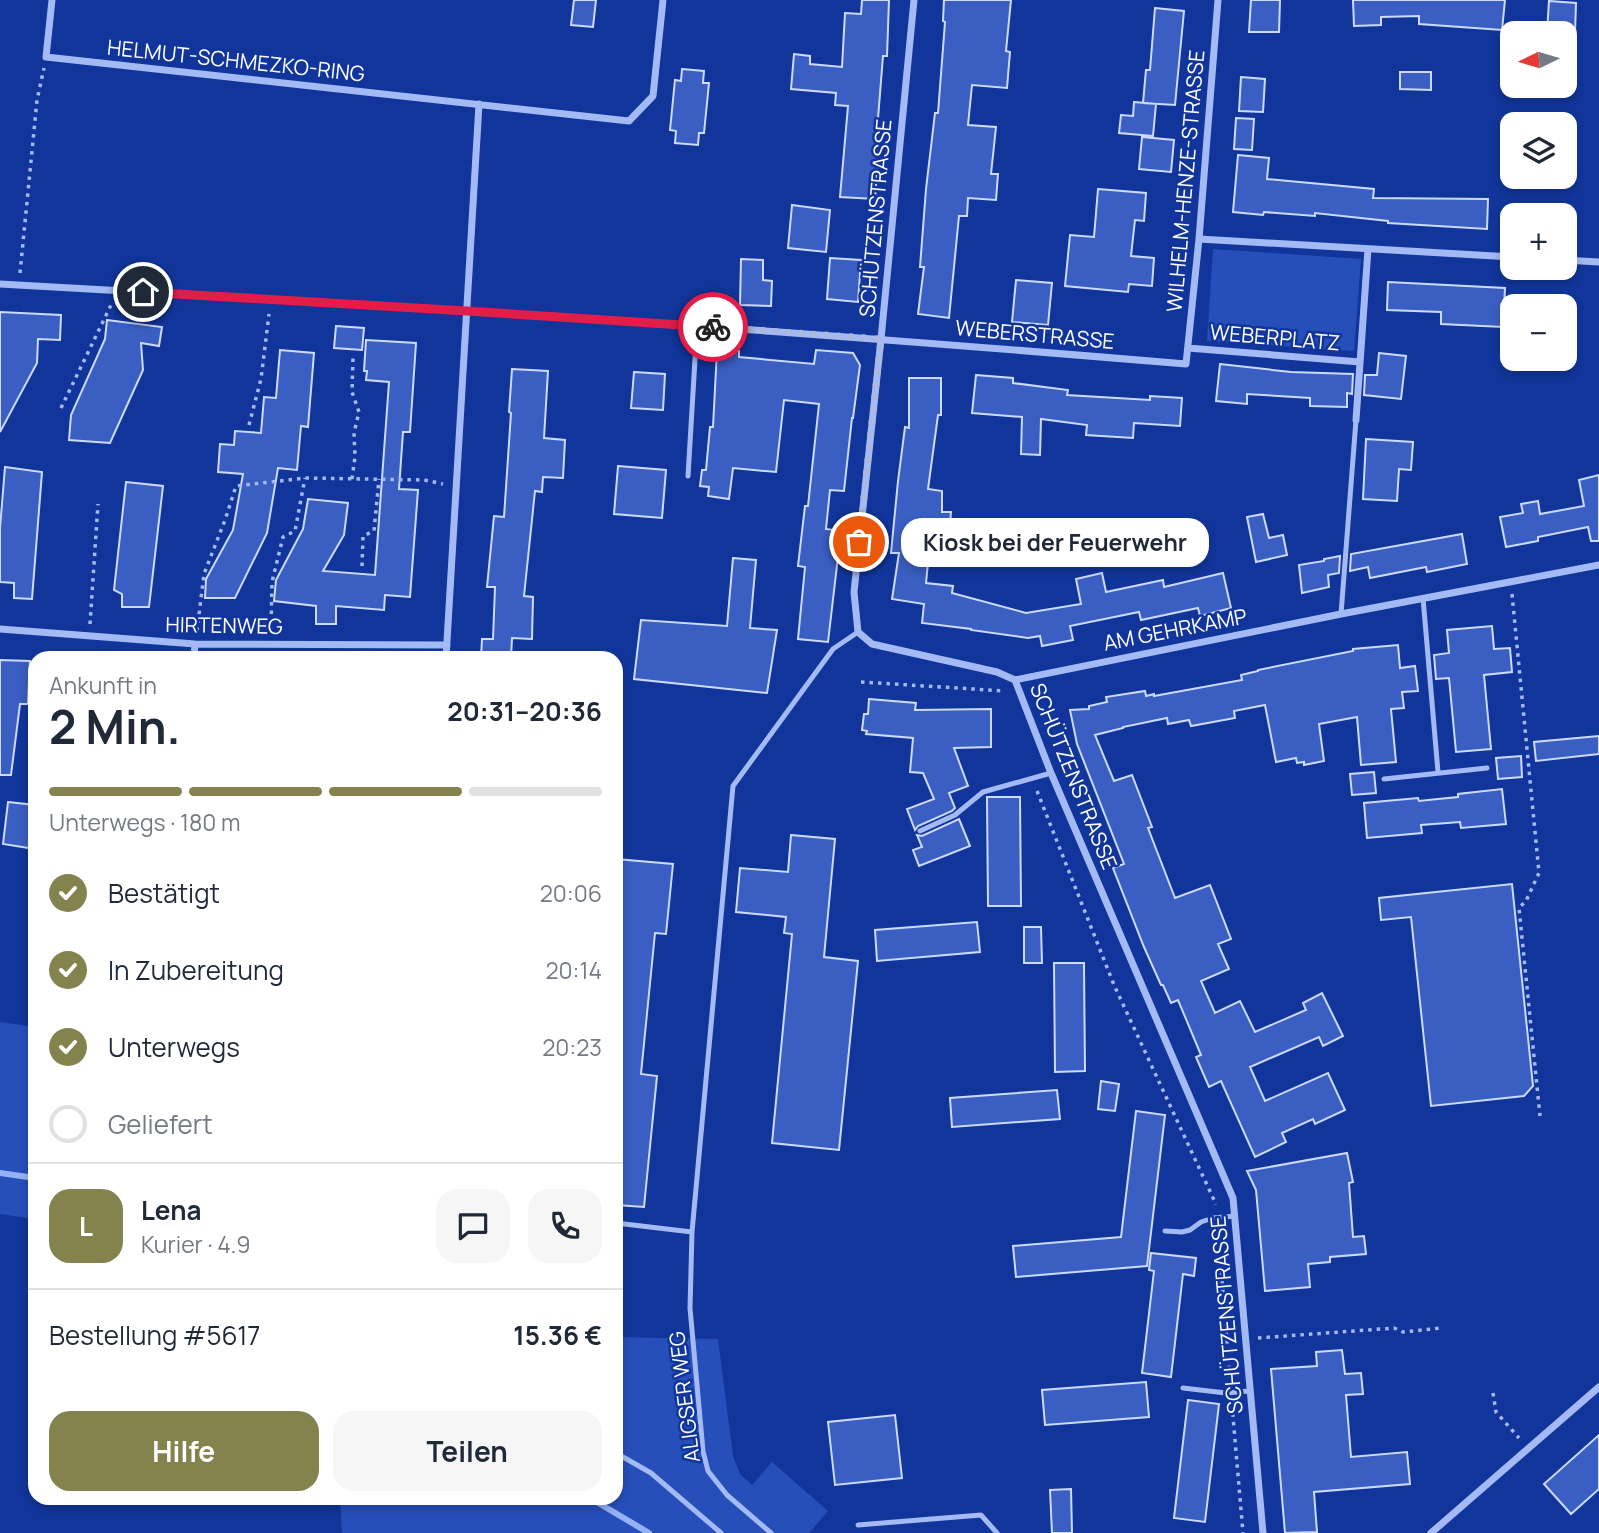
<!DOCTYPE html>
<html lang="de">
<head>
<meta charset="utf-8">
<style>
  body { margin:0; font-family:Manrope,sans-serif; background:#f6f6f7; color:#1f2937; height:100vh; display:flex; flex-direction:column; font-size:26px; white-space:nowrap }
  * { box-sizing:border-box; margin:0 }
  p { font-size:23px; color:#747a83 }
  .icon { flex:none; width:38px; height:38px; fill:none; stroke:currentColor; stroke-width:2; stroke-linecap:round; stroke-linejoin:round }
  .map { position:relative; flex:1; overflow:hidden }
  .drawer { position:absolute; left:28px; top:651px; width:595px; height:854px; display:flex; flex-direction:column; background:#fff; border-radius:21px; box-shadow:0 4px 10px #0003 }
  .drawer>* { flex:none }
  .needle { width:46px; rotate:265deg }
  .buttons { position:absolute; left:1500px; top:21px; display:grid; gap:14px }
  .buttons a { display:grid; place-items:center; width:77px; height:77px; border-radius:14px; background:#fff; box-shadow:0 4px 10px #0003; font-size:35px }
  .pin { position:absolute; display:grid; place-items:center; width:60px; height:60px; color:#fff; margin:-30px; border:4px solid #fff; border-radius:50%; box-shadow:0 2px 7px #0007 }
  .courier { position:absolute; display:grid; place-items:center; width:70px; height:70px; margin:-35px; border:5px solid #e11d48; border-radius:50%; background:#fff; color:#222; box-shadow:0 2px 9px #0007 }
  .bubble { position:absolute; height:49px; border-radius:21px; background:#fff; box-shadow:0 4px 10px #0003; font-size:23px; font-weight:700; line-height:49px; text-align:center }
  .summary em { font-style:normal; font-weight:700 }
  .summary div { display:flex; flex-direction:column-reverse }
  .summary { display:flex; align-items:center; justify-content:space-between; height:119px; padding:0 21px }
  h1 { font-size:46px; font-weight:700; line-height:52px }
  .bar { display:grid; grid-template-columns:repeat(4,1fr); gap:10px 7px; align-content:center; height:84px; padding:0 21px }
  .bar i { height:9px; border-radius:5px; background:#e0e1e3 }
  .bar .active { background:#84824d }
  .bar p { grid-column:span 4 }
  .line { display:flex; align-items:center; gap:18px; padding:0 21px; border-top:2px solid #e0e1e3 }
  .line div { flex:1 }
  .round { display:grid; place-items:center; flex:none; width:74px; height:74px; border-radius:21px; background:#f6f6f7 }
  ol { padding:0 21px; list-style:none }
  li { display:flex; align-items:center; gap:21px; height:77px }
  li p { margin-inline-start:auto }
  li .icon { padding:7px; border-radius:50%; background:#84824d; color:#fff; stroke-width:4 }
  li:last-child { color:#747a83 }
  li i { width:38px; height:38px; border:4px solid #e0e1e3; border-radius:50% }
  .cta { display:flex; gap:14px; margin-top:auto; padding:14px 21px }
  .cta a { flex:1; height:80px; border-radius:21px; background:#84824d; color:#fff; font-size:28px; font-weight:700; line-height:80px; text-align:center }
  .cta a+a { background:#f6f6f7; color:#1f2937 }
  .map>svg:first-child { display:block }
  .green { fill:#274fba }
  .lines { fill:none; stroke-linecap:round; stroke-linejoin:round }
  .stream { stroke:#96b2f7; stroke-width:6 }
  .building { fill:#3a5ec1; stroke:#ccdafe; stroke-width:2 }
  .path { stroke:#a4baf4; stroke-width:3.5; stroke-dasharray:3.5 5; stroke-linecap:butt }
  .service { stroke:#a4baf4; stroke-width:5 }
  .minor { stroke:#a4baf4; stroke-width:7 }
  .done { stroke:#acb8dc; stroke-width:7; stroke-dasharray:0 12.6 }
  .route { stroke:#e11d48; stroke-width:9 }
  .labels { text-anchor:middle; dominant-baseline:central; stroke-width:5; stroke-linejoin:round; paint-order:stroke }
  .street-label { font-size:21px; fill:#fff; stroke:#11359a }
</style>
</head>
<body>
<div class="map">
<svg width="1599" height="1533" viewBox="0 0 1599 1533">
  <rect width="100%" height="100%" fill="#11359a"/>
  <!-- green -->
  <path class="green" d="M1213,249L1361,259L1354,351L1207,341Z
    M0,1022L35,1027V1219L0,1214Z
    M616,1337L718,1339L733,1456L740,1474L752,1485L772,1462L828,1511L809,1533H342L340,1498H616Z"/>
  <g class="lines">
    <!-- stream -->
    <path class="stream" d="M0,1173L35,1178
      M590,1498L649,1533"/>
  </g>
  <!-- building -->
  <path class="building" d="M574,0H596L593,27L571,25Z
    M862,0H889L887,56H883L877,131L880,132L875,199L840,197L848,106L835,105L836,93L791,89L794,54L810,56V64L842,67L845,13L861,14Z
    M944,0H1011L1006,51L1010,52L1007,88L972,85L968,125L996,127L991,174H998L996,200L968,198L967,216H959L949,318L918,314L924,267H920L926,189L935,113H938L945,22L943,21Z
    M1251,0H1280L1279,32H1249Z
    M1353,0H1505L1502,30L1419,24V16L1381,17V25L1354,26Z
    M1549,1L1576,3L1575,33H1547Z
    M1155,8L1184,11L1175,105L1143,103L1146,70H1150Z
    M682,69L704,71L703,83H709L704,133H699L698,145L675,143L676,131L670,130L675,80L681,81Z
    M1400,72H1431V90L1400,89Z
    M1241,77L1265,79L1263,112L1239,111Z
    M1134,102L1156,104L1153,136L1119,133L1121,115L1133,116Z
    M1236,118L1254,119L1252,150L1234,149Z
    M1142,137L1174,140L1171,172L1139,169Z
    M1238,155L1269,158L1267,179L1374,189L1373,198L1488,199L1487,229L1388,223V221L1315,213V216L1264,212L1263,215L1233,212Z
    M1098,189L1146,193L1144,221L1135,220L1131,256L1154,258L1152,286L1129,284L1128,292L1065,286L1070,235L1094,237Z
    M792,205L830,210L826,252L788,248Z
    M830,258L861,260L858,302L827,299Z
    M741,259L763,260V280L772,281L771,306L740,305Z
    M1016,280L1052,283L1048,325L1012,322Z
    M1388,282L1505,288L1503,327L1441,324V312L1387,310Z
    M0,312L61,315L60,340L38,339L37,363L0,432Z
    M107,320L162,327L159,346L141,343L143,370L110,443L69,440L71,415L105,339Z
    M336,326L364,328L362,350L334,348Z
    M366,340L416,343L410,432H403L399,489L418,490L410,597L385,595L384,610L336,606V624H316V606L274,601L276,580L303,529L308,499L348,503L344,535L323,571L375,575L389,382L366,380L367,371H364Z
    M280,350L314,353L308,427L301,426L297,470L278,468L267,533L235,598H205L206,579L233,530L243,474L218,472L220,444L234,445L235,431L261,433L264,397L276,398Z
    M717,350L739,351V357L814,364L816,350L853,353L860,365L853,418H852L844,491L830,490L826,529L841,531L828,642L798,639L805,567L798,566L805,506H808L819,404L784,400L776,472L733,468L729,499L708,496L709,487L700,486L702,470H706L710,427H713Z
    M1379,353L1406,356L1401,399L1364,395L1365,375H1377Z
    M1220,364L1291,372L1353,374L1352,394L1347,393V407L1310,406V398L1247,394V404L1216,401Z
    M512,369L548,371L544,438L565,440L563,478L543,477L542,492L535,491L524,596L533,597L532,639L512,638L511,658H481L482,639H493L495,587H487L494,516L504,517L511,413L509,412Z
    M634,372L665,374L663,410L631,408Z
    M976,375L1013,378V383L1068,390L1067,395L1150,400V396L1182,398L1180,426L1134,423L1133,438L1086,435L1087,425L1041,419L1040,455L1021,454L1022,417L972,413Z
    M909,378H941V415H938L928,489L942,491V512H951L949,535L931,533L926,583L953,586L952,593L1026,613L1081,604L1076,579L1102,573L1106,592L1163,580L1164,587L1223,573L1231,608L1200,616L1198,608L1141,620L1139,612L1070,626L1073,640L1042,646L1040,636L1028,638L971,630V629L922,623L924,604L892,599L899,553H891L898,481L905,427L909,428Z
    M1366,439L1413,442L1411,470L1399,469L1397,501L1363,499Z
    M618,466L666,470L662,518L614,514Z
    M5,467L42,472L32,599L14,598V583L0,582V528Z
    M1599,475V541H1591L1588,527L1538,537V541L1506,547L1500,517L1523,513L1521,504L1538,501L1540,514L1584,506L1579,480Z
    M126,482L163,486L149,607H122V594L114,590Z
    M1263,514L1269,538L1283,535L1287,555L1256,562L1247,517Z
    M1462,534L1467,564L1427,572L1426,567L1370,578L1368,567L1350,571L1351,554Z
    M1340,556L1339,573L1328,575L1329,587L1302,593L1299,565L1324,561V559Z
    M733,558L756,560L750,628L777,630L767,693L634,679L641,620L727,626Z
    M1492,626L1494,649L1510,648L1512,672L1484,675L1491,749L1456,752L1449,678L1436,679L1434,655L1449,653L1447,630Z
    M1398,645L1400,668L1415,666L1418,691L1402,692L1404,708L1391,709L1396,762L1361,765L1357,717L1319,724L1324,761L1304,765V762L1297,763L1296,758L1276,762L1265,705L1234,711L1235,718L1191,726L1189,720L1168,724L1167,718L1123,727V728L1095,735L1114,781L1132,775L1152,827L1148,828L1175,898L1210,885L1231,939L1218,944L1229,969L1201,981L1215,1013L1240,1001L1255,1032L1306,1010L1303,1003L1322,993L1343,1036L1323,1046L1319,1037L1250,1067L1265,1101L1328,1073L1345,1110L1315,1124L1313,1119L1282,1133L1286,1142L1255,1157L1221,1081L1209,1087L1196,1057L1201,1055L1178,1000L1171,1003L1163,985H1161L1144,947L1113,868L1124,864L1077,744L1070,710L1089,709V706L1107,702L1106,697L1145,691L1146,696L1154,694V696L1242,680L1241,675L1258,671V670L1353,651V649Z
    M0,660L30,661L28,704H20L11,775H0Z
    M869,699L916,703L915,710L991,709V747L954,748L968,786L949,793L955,808L952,811L918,826L915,830L907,809L934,799L923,773L910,772L913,738L866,734L867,731L862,730L864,714H868Z
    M1599,736V754L1536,761L1534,742Z
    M1521,756L1522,777L1498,779L1496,758Z
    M1374,772L1376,793L1352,795L1350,774Z
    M1502,789L1506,824L1461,828L1460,822L1421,825L1422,833L1367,838L1364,803L1418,798L1419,801L1438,799L1458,797V794Z
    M987,797H1020L1021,906H988Z
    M8,802L35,805V849L3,844Z
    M959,819L970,846L919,866L913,850L922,847L917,835L922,836Z
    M791,835L835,839L824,957L858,961L839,1150L772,1143L792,934L784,933L786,917L736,912L740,868L788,872Z
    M616,859L673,864L666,934L655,933L641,1074L657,1076L644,1207L616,1205Z
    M1512,884L1533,1086L1524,1096L1431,1106L1411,917L1381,920L1379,898Z
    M977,922L980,952L877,961L875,930Z
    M1024,927H1041L1042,963H1024Z
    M1054,963H1084L1085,1071L1055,1072Z
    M1101,1081L1119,1084L1115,1111L1098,1109Z
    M1057,1090L1060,1119L952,1127L950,1098Z
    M1136,1111L1165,1115L1147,1266L1016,1277L1013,1246L1121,1237Z
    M1347,1153L1353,1182L1349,1183L1353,1237L1364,1236L1366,1254L1330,1257V1262L1308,1264L1310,1287L1265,1291L1256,1190L1247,1171Z
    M1151,1253L1196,1258L1194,1276L1183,1274L1171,1377L1142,1373L1154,1271L1149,1270Z
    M1342,1350L1345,1374L1361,1373L1363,1394L1346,1395L1351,1457L1407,1452L1410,1484L1314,1492L1317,1532L1285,1533L1271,1369L1317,1366L1316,1352Z
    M1146,1382L1149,1417L1045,1425L1042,1390Z
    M1188,1400L1219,1404L1205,1522L1174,1518Z
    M895,1415L902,1478L835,1485L828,1422Z
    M1599,1435V1489L1571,1514L1544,1484Z
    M1071,1489L1072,1533H1052L1050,1490Z"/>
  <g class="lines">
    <!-- path -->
    <path class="path" d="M20,273L37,100L44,68
      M61,408L112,303
      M249,425L261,379L269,314
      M352,479L355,457L354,433L359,412L352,392L353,358
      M362,566L363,536L374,531L379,479
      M1512,594L1539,873L1526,901L1519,908L1540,1116
      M90,624L98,504
      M197,631L204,574L225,520L236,486L305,478L424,480L443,484
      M271,631L272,582L283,537L295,531L305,478
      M861,682L1005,691
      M1037,791L1114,985L1214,1200L1215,1205
      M1218,1230L1230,1379
      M1258,1338L1394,1328L1403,1332L1441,1328
      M1493,1393L1496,1412L1519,1438
      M1232,1405L1243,1533"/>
    <!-- service -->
    <path class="service" d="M688,476L697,326
      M1423,598L1438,772
      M1341,614L1356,420
      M1384,779L1487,768
      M920,831L955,815L983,792L1051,773
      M616,1223L692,1232
      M1165,1231L1182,1232L1190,1230L1201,1222L1213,1218L1235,1216
      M1183,1388L1226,1393L1250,1391
      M616,1453L651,1473L721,1533
      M858,1525L981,1515L997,1533
      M771,1533L727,1495L708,1471L703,1451L690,1308L692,1232L733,786L833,649L858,632"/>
    <!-- minor -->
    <path class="minor" d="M52,0L46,57L629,121L653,96L663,0
      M914,0L881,339L854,592L858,632L872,644L997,672L1015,680L1051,773L1233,1198L1263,1533
      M1199,239L1512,257
      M1564,260L1599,262
      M0,284C155,293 310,301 465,311C706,325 946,344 1186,364L1199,239L1218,0
      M1188,348L1360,362
      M1356,420L1368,249
      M0,629L195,644L447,645
      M194,658L195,644
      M446,658L479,104
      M1015,680L1341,614L1599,565
      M1431,1533L1599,1387"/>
  </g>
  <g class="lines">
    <!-- done -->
    <path class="done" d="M713,327L881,339L859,542"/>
    <!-- route -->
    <path class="route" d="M143,292L467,311L713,327"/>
  </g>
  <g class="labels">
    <!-- street labels -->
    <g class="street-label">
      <text transform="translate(236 60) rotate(6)">HELMUT-SCHMEZKO-RING</text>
      <text transform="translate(1185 181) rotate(-85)">WILHELM-HENZE-STRASSE</text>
      <text transform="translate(875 218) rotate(-85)">SCHÜTZENSTRASSE</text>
      <text transform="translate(1035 334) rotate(5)">WEBERSTRASSE</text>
      <text transform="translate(1275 337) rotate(5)">WEBERPLATZ</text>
      <text transform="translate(224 625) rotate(1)">HIRTENWEG</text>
      <text transform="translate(1175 629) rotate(-11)">AM GEHRKAMP</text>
      <text transform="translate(1074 776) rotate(68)">SCHÜTZENSTRASSE</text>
      <text transform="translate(1226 1315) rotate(-95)">SCHÜTZENSTRASSE</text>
      <text transform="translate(684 1397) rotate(-97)">ALIGSER WEG</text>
    </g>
  </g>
</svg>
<div class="buttons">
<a><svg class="needle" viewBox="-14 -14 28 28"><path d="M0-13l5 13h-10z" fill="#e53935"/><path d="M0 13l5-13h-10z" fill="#747a83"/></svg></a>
<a><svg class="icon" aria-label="layers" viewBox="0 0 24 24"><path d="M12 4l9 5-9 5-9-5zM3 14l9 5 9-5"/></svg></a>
<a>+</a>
<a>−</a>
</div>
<div class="pin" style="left:859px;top:542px;background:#ea580c"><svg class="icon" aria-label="bag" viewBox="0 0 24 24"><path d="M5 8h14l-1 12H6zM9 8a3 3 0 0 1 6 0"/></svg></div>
<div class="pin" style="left:143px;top:292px;background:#1f2937"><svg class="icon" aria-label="home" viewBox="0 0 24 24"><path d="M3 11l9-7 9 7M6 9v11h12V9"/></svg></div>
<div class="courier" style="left:713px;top:327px"><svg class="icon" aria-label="bike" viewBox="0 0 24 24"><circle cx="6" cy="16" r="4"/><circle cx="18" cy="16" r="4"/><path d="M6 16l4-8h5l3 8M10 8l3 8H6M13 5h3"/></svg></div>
<div class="bubble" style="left:901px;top:518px;width:308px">Kiosk bei der Feuerwehr</div>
<section class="drawer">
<div class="summary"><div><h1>2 Min.</h1><p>Ankunft in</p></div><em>20:31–20:36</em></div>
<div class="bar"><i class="active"></i><i class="active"></i><i class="active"></i><i></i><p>Unterwegs · 180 m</p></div>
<ol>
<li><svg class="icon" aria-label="check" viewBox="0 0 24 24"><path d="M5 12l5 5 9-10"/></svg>Bestätigt<p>20:06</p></li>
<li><svg class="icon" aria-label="check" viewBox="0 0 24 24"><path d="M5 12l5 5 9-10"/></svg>In Zubereitung<p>20:14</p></li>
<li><svg class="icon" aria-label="check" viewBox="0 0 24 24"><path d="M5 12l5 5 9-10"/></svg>Unterwegs<p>20:23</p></li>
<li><i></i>Geliefert</li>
</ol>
<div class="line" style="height:126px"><b class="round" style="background:#84824d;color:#fff">L</b><div><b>Lena</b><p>Kurier · 4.9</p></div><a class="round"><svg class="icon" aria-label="chat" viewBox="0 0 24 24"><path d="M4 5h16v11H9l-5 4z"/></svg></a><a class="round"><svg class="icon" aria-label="phone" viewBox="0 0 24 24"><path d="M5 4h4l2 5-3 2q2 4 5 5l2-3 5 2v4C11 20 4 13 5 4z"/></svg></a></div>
<div class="line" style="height:91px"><div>Bestellung #5617</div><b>15.36 €</b></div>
<div class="cta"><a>Hilfe</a><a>Teilen</a></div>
</section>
</div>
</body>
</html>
